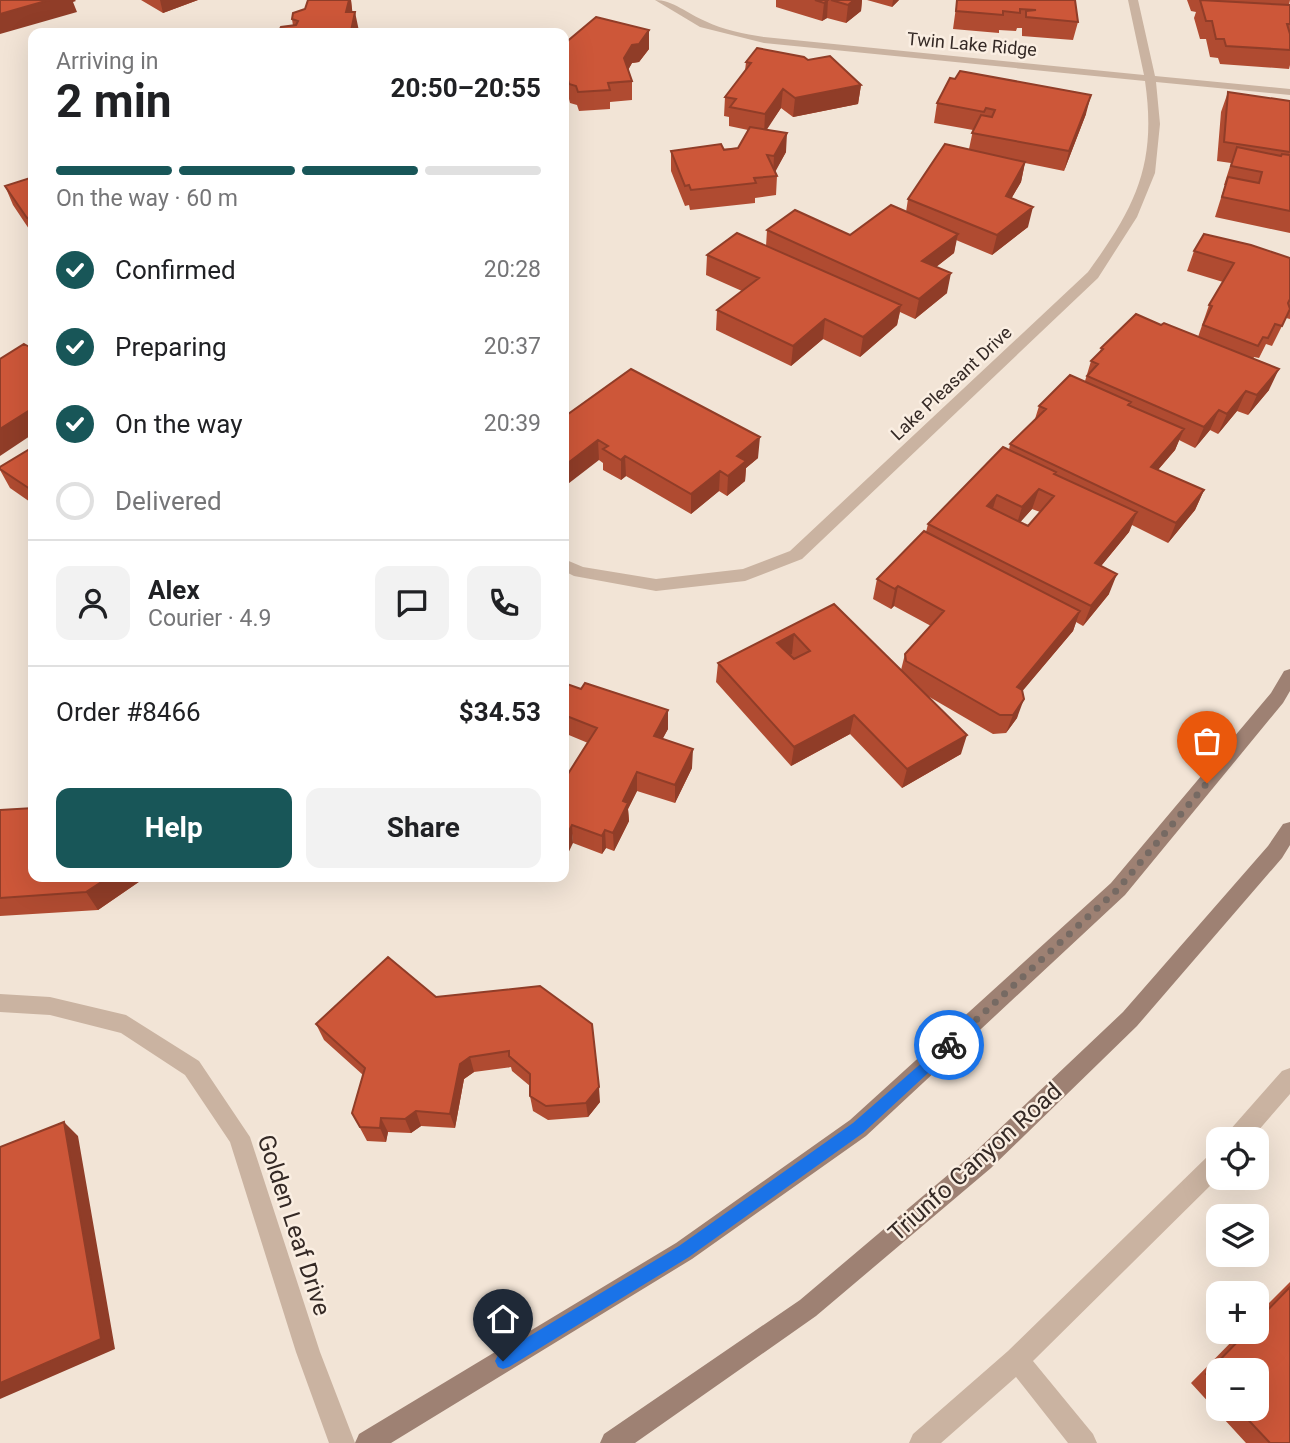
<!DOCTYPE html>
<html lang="en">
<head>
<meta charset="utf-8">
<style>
  body { margin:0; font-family:Roboto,sans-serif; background:#f2f2f2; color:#202124; height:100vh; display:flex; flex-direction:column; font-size:26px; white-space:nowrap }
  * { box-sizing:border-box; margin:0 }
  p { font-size:23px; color:#757577 }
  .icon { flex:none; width:38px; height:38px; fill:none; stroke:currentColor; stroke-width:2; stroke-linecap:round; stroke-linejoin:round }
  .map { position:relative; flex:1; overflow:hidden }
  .drawer { position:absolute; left:28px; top:28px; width:541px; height:854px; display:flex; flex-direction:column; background:#fff; border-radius:14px; box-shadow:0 7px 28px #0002 }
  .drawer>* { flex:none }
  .controls { position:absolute; left:1206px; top:1127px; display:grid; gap:14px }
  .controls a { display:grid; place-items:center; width:63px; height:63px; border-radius:14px; background:#fff; box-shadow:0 7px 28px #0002; font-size:35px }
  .pin { position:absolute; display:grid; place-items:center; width:60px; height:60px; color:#fff; margin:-72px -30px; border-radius:50% 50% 50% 0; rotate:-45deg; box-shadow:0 0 7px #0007 }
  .pin .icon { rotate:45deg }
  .courier { position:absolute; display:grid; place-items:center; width:70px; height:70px; margin:-35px; border:5px solid #1a73e8; border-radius:50%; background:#fff; color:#222; box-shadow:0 2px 9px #0007 }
  .head em { font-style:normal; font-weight:700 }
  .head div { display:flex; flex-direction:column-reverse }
  .head { display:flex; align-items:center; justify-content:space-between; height:119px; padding:0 28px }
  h1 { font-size:46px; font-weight:700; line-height:52px }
  .bar { display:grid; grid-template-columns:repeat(4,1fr); gap:10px 7px; align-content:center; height:84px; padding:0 28px }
  .bar i { height:9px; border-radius:5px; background:#e0e0e0 }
  .bar .on { background:#185658 }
  .bar p { grid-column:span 4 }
  .line { display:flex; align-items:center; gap:18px; padding:0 28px; border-top:2px solid #e0e0e0 }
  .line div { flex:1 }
  .round { display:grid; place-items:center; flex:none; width:74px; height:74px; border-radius:14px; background:#f2f2f2 }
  ol { padding:0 28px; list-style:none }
  li { display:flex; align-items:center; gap:21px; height:77px }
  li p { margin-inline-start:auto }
  li .icon { padding:7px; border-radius:50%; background:#185658; color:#fff; stroke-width:4 }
  li:last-child { color:#757577 }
  li i { width:38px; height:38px; border:4px solid #e0e0e0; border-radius:50% }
  .button { display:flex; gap:14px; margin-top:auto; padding:14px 28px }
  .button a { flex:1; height:80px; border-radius:14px; background:#185658; color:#fff; font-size:28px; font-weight:700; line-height:80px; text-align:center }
  .button a+a { background:#f2f2f2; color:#202124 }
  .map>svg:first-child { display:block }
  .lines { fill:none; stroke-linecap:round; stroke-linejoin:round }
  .street { fill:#cab3a1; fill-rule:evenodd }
  .secondary { fill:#9e8173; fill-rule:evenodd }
  .wall { fill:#b04b31; fill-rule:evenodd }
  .shaded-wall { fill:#903d28 }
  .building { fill:#cd5739; stroke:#903d28; stroke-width:2; fill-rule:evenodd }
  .route { fill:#1a73e8 }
  .done { stroke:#766a63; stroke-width:7; stroke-dasharray:0 12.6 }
  .labels { text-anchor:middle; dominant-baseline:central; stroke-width:5; stroke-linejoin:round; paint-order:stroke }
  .far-street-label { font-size:18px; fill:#342925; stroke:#faeee2 }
  .near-street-label { font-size:24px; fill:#342925; stroke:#faeee2 }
</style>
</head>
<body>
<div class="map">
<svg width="1290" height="1443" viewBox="0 0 1290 1443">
  <rect width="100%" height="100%" fill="#f2e4d6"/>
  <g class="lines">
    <!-- street -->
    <path class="street" d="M655,0C673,0 688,14 705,21C724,30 744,34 764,37L1144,75L1128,0H1138L1155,76L1290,89V95L1156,82L1160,124L1155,173L1137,217L1098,278L802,559L745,581L656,591L574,576L564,571V559L583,567L656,579L743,569L790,551L1088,272C1136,206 1157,164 1145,81L764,43L700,27Z
      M0,994L50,997L126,1015L199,1061L250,1137L320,1352L355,1443H329L296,1352L230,1142L185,1075L121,1033L50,1015L0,1012Z
      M1290,1068V1094L1251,1139H1226L1229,1131L1282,1071Z
      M1218,1151V1178L1033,1361L1093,1434L1097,1443H1068L1016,1377L941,1443H909L913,1434L1008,1351L1210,1154Z"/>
    <!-- secondary -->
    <path class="secondary" d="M1290,669V691L1283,703L1125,895L866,1136L692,1259L391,1443H355L359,1434L676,1243L850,1120L1111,883L1271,693L1284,671Z
      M1290,822V845L1282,858L1137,1026L991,1168L816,1316L635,1443H600L604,1434L800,1300L975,1152L1123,1012L1268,846L1283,824Z"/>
  </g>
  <!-- wall -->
  <path class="wall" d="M141,0H198L163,13Z
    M308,0H351L352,12L359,31L358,33H278L293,26L292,19L305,9Z
    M776,0H862L861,11L846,23L827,18L822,21L776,7Z
    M867,0H899L892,7Z
    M957,0H1075L1078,22L1073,40L1022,36V28H1017L1016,31L999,30V33L953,29Z
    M1187,0H1290L1289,5H1290V65L1289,69L1220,64L1218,58L1210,57L1206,39H1200L1194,18L1196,12L1191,11Z
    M564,44L649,49L639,62L632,63L628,70L632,81V100L610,102V109L579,111L577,105L570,103L564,79Z
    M808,60L861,85L858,104L793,117L781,108L766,129L786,152L775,171L777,176L776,195L755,198V203L690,210L689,205L685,206L671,171V151L738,148L748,130L729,126V117L724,116L725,97L745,71L746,62Z
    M1228,92L1290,101V233L1215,217L1225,185H1224L1231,163L1217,161L1221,112Z
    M937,103L1086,114L1064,171L1025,163L1021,182L1011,199L1028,227L992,255L956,240L954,253L936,267L947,293L915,319L900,312L897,325L860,357L823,339L791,366L716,330L717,310L742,291L706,275L707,255L766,246L767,230L850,235L906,212L908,199L969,149L973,130L934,123Z
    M33,177V235L13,205L5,186Z
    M1194,251L1290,258V319L1286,318L1272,346L1266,344L1259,358L1254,357L1253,359L1269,390L1248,415L1237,411L1218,434L1210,430L1195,448L1179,440L1175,450L1158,470L1204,490L1195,510L1168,543L1132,525L1129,532L1101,566L1109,594L1083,626L1076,622L1073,631L1022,691L1017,718L1006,733L993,734L926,695L961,754L902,788L850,734L791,766L716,682L718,663L834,604L901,670L905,654L931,626L894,606L891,609L873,599L877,579L926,532L928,524L1009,450L1010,444L1035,419L1039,406L1085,381L1091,361L1100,352L1101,348L1161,325L1198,337L1209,305L1223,282L1187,271ZM1032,509L1040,512L1028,526L1020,522Z
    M564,417L758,458L746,468L745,481L727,496L719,491L691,514L626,476L621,480L603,470V463L599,460Z
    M33,447V504L10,488L0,470V467Z
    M564,683L668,729L662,739L692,768L675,803L637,791L628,809L629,821L614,851L606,848L602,854L573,843L566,777L588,743L564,733Z
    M0,810L146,877L98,910L0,916Z
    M436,997L600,1102L588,1117L548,1120L533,1111L530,1096V1086L512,1071L511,1067L474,1072L464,1079L455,1128L421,1126L411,1133L388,1132L386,1142L367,1141L352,1113L363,1075L324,1040L316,1024Z
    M1290,1282V1443H1246L1191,1383L1241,1332H1256V1316ZM1218,1370L1256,1409H1218Z"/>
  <!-- shaded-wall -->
  <path class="shaded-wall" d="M49,0H75L76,1L73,2L77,12L0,34V14Z
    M160,0H198L163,13Z
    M345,0H351L353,17L346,12Z
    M828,0L827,18L822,21L824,3Z
    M850,0H862L861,11L846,23L848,5Z
    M893,0H899L892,7Z
    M355,12L359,31L358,33H352Z
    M649,30V49L639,62L632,63L624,77V58L632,45Z
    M861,85L858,104L793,117L795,98Z
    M783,89L781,108L764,134L765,114Z
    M1091,95L1086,114L1064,171L1069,151Z
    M787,133L786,152L773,176L774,156Z
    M1025,162L1021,182L1001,216L1006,196Z
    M1033,207L1028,227L992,255L997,235Z
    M33,217V233L27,218Z
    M958,234L954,253L918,281L922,261Z
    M951,273L947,293L915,319L919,299Z
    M901,305L897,325L860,357L863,337Z
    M825,319L823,339L791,366L793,346Z
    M1279,369L1269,390L1248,415L1257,395Z
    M1246,391L1237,411L1218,434L1227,414Z
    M33,408V434L0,456V429Z
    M1219,410L1210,430L1195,448L1204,427Z
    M1184,429L1175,450L1143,487L1151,467Z
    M760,437L758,458L746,468L745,481L727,496L728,476L737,456Z
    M598,440L599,460L564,487V466Z
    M625,456L626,476L621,480V460Z
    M720,471L719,491L691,514V494Z
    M1039,489L1032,509L1016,527L1022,507Z
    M1204,490L1195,510L1168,543L1176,523Z
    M997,495L991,515L987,506Z
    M1137,512L1129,532L1087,583L1095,563Z
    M1117,574L1109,594L1083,626L1091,606Z
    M898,586L894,606L891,609L895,589Z
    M1080,611L1073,631L1010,706L1017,687Z
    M794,634L792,654L775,662L777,643Z
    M1024,699L1017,718L1006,733L1013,715Z
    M668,710V729L654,755V736Z
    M854,715L850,734L791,766L794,747Z
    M967,735L961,754L902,788L907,769Z
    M693,749L692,768L675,803V785Z
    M637,772V791L628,809L629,821L614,851L613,833L623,801Z
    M572,825L573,843L564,862V841Z
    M605,830L606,848L602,854V836Z
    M109,877H146L98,910L86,892Z
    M470,1057L474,1072L464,1079L455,1128L450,1114L460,1064Z
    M599,1087L600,1102L588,1117L586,1103Z
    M416,1111L421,1126L411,1133L405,1119Z
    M381,1118L388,1132L386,1142L380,1128Z
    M64,1122L78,1136L115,1349L0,1399V1383Z"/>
  <!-- building -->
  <path class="building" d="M0,0H49L0,14Z
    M308,0H349L346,12H355L351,31H341V33H278L281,27L296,25L298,21L292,19L293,13L305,9Z
    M815,0H828L824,3Z
    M831,0H854L848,5Z
    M957,0H1075L1078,22L1026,17V11L1036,10L1020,9V13L1003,11V15L956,11Z
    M1200,0L1290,5V24H1287L1290,34V50L1226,46L1224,39H1216L1212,21H1206Z
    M596,17L649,30L639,44L632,45L624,58L632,81L608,83L610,90L578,92L576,86L569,84L564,64V44Z
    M757,48L804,57L808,60L830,56L861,85L795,98L783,89L765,114L730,107L736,99L725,97L751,63L746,62Z
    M960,71L1091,95L1069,151L972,133L981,115L992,117L995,110L986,108L984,112L937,103L950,78L955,79Z
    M1228,92L1290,101V152L1224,142Z
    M750,127L787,133L774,156L767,155L777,176L754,178L756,183L691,190L689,185L685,186L671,151L721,144L724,150L738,148Z
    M945,144L1025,162L1006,196L1033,207L997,235L908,199Z
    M1237,147L1281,156L1282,154L1290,155V211L1222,197L1228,177L1259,183L1262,172L1231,166Z
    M33,177V217L27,218L5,186Z
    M891,205L958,234L922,261L951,273L919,299L767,230L795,210L850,235Z
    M737,233L901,305L863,337L825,319L793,346L717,310L759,278L707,255Z
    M1204,234L1251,245L1290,258V299L1288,303L1290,309L1282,326L1275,324L1268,338L1263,337L1258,346L1203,325L1212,306L1209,305L1234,263L1194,251Z
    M1136,314L1161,325L1164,323L1279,369L1257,395L1246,391L1227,414L1219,410L1204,427L1087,376L1098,364L1091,361L1103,349L1101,348Z
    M24,344L33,349V408L0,429V359Z
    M631,369L760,437L737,456L746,461L728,476L720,471L691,494L625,456L621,460L603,449L608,446L598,440L564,466V417Z
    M1070,375L1131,402L1128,405L1184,429L1151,467L1204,490L1176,523L1010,444L1046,409L1039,406Z
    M33,447V491L0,469V467Z
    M1003,447L1056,472L1054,474L1137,512L1095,563L1117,574L1091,606L928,524ZM1039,489L1054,496L1028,526L987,506L997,495L1022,507Z
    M924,531L1080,611L1017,687L1022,690L1024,699L1013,715H1000L906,661L905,654L944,611L898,586L895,589L877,579Z
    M834,604L967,735L907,769L854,715L794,747L718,663ZM794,634L810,651L794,659L777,643Z
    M564,683L581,689L585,683L668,710L654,736L693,749L675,785L637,772L623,801L628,803L613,833L605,830L602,836L572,825L564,841V776L566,777L597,728L564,715Z
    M33,808V877H109L86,892L0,898V810Z
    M388,957L436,997L540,986L592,1024L599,1087L586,1103L546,1106L530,1096V1074L509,1056V1051L470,1057L460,1064L450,1114L416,1111L405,1119L381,1118L380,1128L360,1127L352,1113L365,1068L316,1024Z
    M64,1122L101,1339L0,1383V1147Z
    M1290,1287V1443H1270L1238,1409H1256V1370H1218V1387L1206,1374L1247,1332H1256V1322Z"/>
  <!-- route -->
  <path class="route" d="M949,1039L953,1040V1050L863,1133L689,1257L509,1367L503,1369L498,1367L495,1361L498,1355L679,1246L853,1123Z"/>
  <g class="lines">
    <!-- done -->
    <path class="done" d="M949,1045L1118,889L1207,783"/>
  </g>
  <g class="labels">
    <!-- far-street labels -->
    <g class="far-street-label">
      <text transform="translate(972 44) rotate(5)">Twin Lake Ridge</text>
      <text transform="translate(951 383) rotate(-43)">Lake Pleasant Drive</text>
    </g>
    <!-- near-street labels -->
    <g class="near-street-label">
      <text transform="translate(975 1162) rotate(-42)">Triunfo Canyon Road</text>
      <text transform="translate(294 1225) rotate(72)">Golden Leaf Drive</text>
    </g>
  </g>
</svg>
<div class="controls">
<a><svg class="icon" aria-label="locate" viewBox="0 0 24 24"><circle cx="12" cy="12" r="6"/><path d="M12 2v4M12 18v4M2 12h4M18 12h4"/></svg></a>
<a><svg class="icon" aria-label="layers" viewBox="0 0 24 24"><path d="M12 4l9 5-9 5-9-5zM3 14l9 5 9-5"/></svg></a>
<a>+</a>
<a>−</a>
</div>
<div class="pin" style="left:1207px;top:783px;background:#ea580c"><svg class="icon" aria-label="bag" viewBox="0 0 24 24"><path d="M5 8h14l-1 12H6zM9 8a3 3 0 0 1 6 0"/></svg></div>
<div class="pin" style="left:503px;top:1361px;background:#1f2937"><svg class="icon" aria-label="home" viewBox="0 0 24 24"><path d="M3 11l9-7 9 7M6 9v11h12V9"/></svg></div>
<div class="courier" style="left:949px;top:1045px"><svg class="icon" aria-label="bike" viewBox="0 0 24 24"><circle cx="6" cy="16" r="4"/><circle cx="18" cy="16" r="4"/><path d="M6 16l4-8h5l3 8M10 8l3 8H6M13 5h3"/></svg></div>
<section class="drawer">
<div class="head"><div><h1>2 min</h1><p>Arriving in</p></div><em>20:50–20:55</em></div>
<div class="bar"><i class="on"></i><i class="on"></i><i class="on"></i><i></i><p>On the way · 60 m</p></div>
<ol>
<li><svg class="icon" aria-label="check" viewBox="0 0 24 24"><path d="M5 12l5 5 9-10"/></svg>Confirmed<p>20:28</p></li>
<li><svg class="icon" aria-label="check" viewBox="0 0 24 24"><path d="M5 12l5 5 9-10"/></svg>Preparing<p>20:37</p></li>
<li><svg class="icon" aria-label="check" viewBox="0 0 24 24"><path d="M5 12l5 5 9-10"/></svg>On the way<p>20:39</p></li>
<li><i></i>Delivered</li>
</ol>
<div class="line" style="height:126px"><a class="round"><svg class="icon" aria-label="person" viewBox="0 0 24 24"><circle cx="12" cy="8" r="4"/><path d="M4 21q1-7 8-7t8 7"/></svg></a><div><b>Alex</b><p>Courier · 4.9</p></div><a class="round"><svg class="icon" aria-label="chat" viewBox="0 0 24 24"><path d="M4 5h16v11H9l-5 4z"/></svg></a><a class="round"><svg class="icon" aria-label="phone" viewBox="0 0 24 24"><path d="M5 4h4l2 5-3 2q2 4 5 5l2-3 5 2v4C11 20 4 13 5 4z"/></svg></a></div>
<div class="line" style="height:91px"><div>Order #8466</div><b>$34.53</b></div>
<div class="button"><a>Help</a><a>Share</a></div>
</section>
</div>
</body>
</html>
